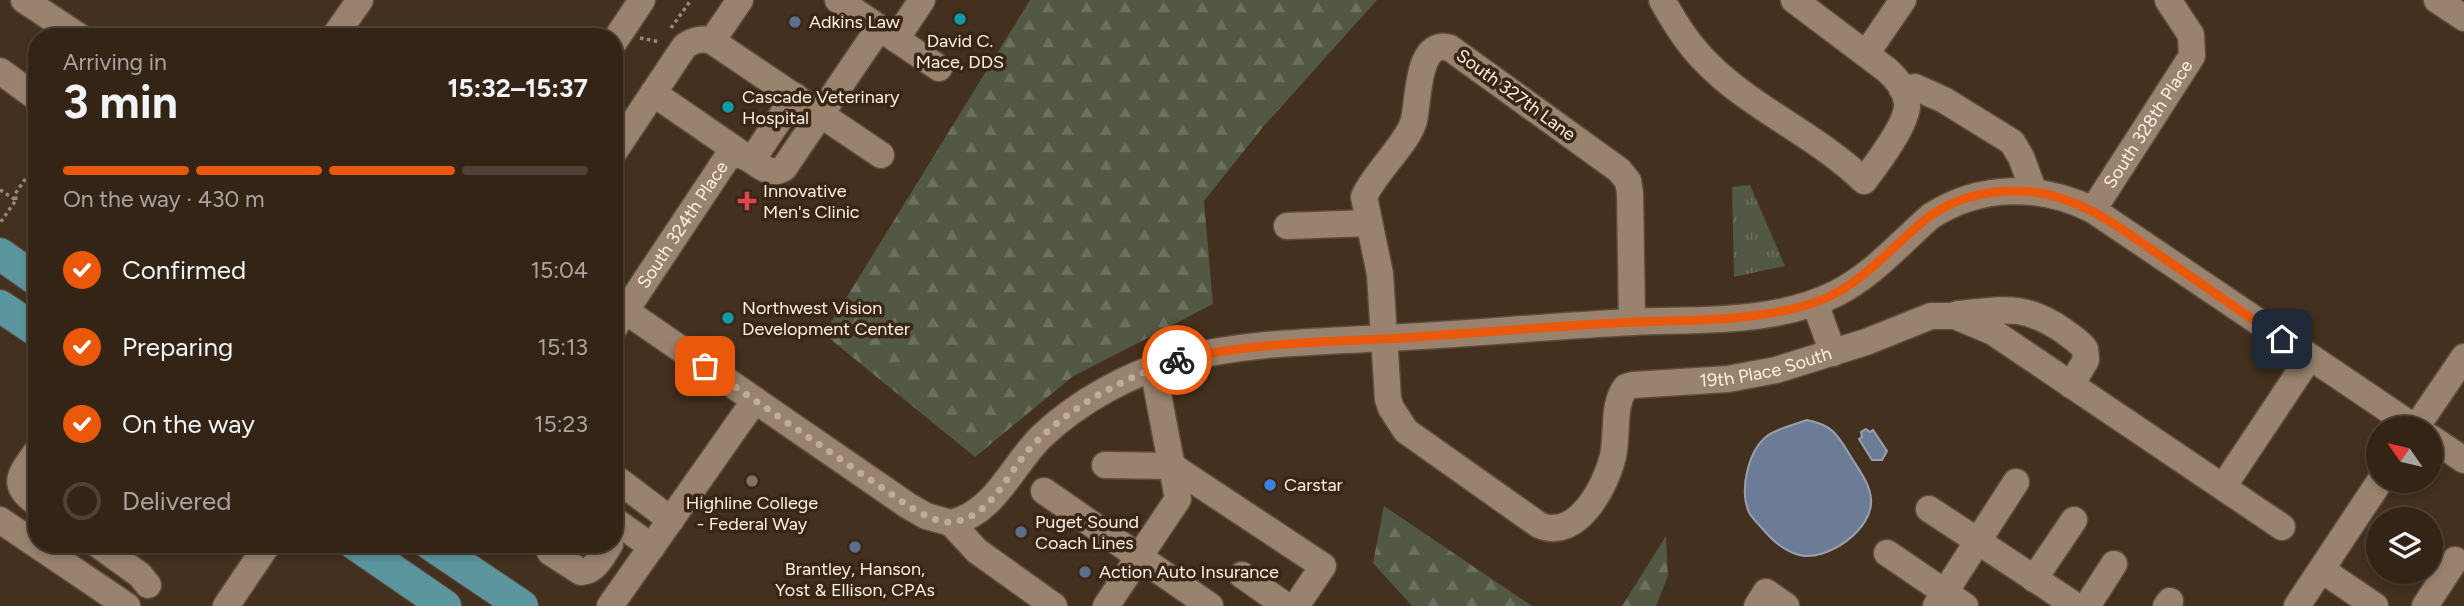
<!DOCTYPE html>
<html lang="en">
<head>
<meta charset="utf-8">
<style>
  body { margin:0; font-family:Figtree,sans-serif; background:#3e3023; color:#f1f3f6; height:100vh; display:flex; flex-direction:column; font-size:26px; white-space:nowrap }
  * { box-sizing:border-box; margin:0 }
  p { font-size:23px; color:#a9a4a1 }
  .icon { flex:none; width:38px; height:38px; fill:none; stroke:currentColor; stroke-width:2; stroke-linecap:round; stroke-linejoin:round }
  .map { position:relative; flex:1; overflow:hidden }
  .drawer { position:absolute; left:28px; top:28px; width:595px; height:525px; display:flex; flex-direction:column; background:#332416; border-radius:28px; box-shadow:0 4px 10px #0003,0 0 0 2px #4e4135 }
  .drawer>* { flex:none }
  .needle { width:46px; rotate:304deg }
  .controls { position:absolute; left:2366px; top:416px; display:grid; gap:14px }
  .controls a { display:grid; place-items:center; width:77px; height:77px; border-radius:50%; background:#332416; box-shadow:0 4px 10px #0003,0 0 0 2px #4e4135; font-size:35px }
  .pin { position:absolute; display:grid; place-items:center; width:60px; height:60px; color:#fff; margin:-30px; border-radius:14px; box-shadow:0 4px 10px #0006 }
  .courier { position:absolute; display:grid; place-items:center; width:70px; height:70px; margin:-35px; border:5px solid #ea580c; border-radius:50%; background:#fff; color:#222; box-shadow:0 2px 9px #0007 }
  .summary em { font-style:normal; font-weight:700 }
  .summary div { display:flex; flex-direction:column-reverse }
  .summary { display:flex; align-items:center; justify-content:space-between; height:119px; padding:0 35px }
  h1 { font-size:46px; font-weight:700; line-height:52px }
  .bar { display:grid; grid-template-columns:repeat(4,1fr); gap:10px 7px; align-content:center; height:84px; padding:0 35px }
  .bar i { height:9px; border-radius:5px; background:#4e4135 }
  .bar .on { background:#ea580c }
  .bar p { grid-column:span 4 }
  ol { padding:0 35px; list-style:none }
  li { display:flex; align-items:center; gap:21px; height:77px }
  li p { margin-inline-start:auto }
  li .icon { padding:7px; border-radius:50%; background:#ea580c; color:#fff; stroke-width:4 }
  li:last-child { color:#a9a4a1 }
  li i { width:38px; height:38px; border:4px solid #4e4135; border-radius:50% }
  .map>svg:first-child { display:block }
  .grass { fill:url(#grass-tufts) }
  .forest { fill:url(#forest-firs) }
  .water { fill:#6d7c96; stroke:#989fae; stroke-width:2 }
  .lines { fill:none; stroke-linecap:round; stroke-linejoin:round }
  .minor-casing { stroke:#5d4c3c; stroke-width:29 }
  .major-casing { stroke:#5d4c3c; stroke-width:34 }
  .path { stroke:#998879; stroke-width:3.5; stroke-dasharray:3.5 3.5; stroke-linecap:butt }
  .minor { stroke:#9a836e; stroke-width:26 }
  .major { stroke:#5b969f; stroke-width:32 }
  .done { stroke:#bcad9f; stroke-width:7; stroke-dasharray:0 12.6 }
  .route { stroke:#ea580c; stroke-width:9 }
  .culture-dot { fill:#0f9aa8; stroke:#392614; stroke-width:2.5 }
  .service-dot { fill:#5c6f8a; stroke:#392614; stroke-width:2.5 }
  .health-dot { fill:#e0444e; stroke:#392614; stroke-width:2.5 }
  .education-dot { fill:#8d6e63; stroke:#392614; stroke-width:2.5 }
  .shop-dot { fill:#3f7fe0; stroke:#392614; stroke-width:2.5 }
  .labels { text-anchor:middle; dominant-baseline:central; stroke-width:7; stroke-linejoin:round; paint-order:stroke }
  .poi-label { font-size:18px; fill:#fdf0e5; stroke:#392614; text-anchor:start }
  .street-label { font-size:18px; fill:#fdf0e5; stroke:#392614 }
</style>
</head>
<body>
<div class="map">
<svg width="2464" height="606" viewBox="0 0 2464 606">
  <defs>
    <pattern id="grass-tufts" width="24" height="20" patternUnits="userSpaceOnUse" patternTransform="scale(1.75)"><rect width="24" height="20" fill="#525843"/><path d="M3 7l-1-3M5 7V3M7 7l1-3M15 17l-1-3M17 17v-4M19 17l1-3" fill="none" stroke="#6c705e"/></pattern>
    <pattern id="forest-firs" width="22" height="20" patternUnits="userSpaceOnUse" patternTransform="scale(1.75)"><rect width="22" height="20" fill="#525843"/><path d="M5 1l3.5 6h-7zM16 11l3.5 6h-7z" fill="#6c705e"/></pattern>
  </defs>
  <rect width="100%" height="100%" fill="#44301e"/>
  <!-- grass -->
  <path class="grass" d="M1750,185L1785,266L1734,277L1732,187Z"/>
  <!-- forest -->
  <path class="forest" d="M1030,0H1377L1263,127L1204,201L1213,304L1072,377L975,457L824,334Z
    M1384,506L1532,606H1412L1373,563Z
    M1666,536L1668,576L1656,606H1622Z"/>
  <!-- water -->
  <path class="water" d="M1807,420C1832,425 1837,434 1850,455C1858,469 1870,483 1871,499C1874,529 1827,562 1799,555C1784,551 1770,538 1761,527C1756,522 1750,516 1748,510C1740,488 1748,451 1767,436C1778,428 1794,425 1807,420Z
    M1866,429L1870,432L1873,430L1887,451L1882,460H1872L1859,439L1862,437L1861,432Z"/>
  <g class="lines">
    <!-- minor casing -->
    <g class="minor-casing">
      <g id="minor">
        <path d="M24,0L80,37"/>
        <path d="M838,0L939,68"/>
        <path d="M1662,0C1675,23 1689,46 1709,65C1753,109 1818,136 1864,181C1876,165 1909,122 1907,103C1906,90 1896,78 1887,70L1794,0"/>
        <path d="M2437,0L2464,18"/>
        <path d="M334,37L360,0"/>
        <path d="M896,39L922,0"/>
        <path d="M712,41L740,0"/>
        <path d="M614,42L642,0"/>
        <path d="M1866,54L1903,0"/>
        <path d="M0,71L37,98"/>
        <path d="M1902,89L1915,87L1944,100L2012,142L2021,157L2034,192"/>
        <path d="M653,93L746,157"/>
        <path d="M614,152L684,47C692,40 703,38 712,41L881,155"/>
        <path d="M752,160L795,96"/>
        <path id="s1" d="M2093,210L2192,56L2191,35L2168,0"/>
        <path d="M1287,226L1369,223"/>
        <path d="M614,303L907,505L926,516L951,523L977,551L1054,606"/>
        <path d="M1815,303L1833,353"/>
        <path d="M1958,314C2005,310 2022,303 2064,331C2071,337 2079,341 2085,349L2086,360L2071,385"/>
        <path id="s2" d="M1632,322L1630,193L1628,181L1619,170L1450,48C1417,38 1419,98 1414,120C1409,142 1374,173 1364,197L1380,274L1388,399L1391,408L1406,431L1539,525C1577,542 1606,486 1613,456C1618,435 1612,404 1626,387L1633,385L1728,379L1776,370L1866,342L1931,316H1955L1993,332L2282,527"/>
        <path id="s3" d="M614,328L727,158C749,144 762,182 784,168L879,28"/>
        <path d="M2415,429L2464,357"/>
        <path d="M2431,438L2464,460"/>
        <path d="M1105,465L1172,466L1323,566L1296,606"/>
        <path d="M614,477L671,520"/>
        <path d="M2223,487L2309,358"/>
        <path d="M1044,491L1210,606"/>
        <path d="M34,501C9,483 23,472 37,451"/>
        <path d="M1929,509L2076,606"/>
        <path d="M0,520L127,606"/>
        <path d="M614,520L652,547"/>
        <path d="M951,523C995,513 1012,465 1042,436C1079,401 1129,374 1178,360C1245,342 1317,342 1386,338C1469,334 1551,326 1634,322C1700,319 1774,324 1835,294C1872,276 1900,243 1931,216C1981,184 2040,184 2093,210L2417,429"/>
        <path d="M97,544L140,575L148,585"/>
        <path d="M550,552L581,572C596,571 602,556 610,544"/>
        <path d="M1887,553L1965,606"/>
        <path d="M2322,570L2375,606"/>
        <path d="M1242,575L1286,606"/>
        <path d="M2034,579L2074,520"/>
        <path d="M226,606L268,544"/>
        <path d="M610,606L755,400"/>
        <path d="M1106,606L1178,499L1153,368"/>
        <path d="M1757,606L1766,592L1786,606"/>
        <path d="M1936,606L2016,482"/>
        <path d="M2087,606L2114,564"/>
        <path d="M2166,606L2170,601"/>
        <path d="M2297,606L2380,481"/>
        <path d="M2425,606L2455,560"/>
      </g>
    </g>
    <!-- major casing -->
    <g class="major-casing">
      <path id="major" d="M0,254L37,280
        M0,306L37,331
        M355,544L445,606
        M430,544L522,606"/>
    </g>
    <!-- path -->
    <path class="path" d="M671,28L691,0
      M640,38L660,42
      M0,190L16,200L0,223
      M16,200L15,194L37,162"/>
    <!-- minor -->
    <use href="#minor" class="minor"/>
    <!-- major -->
    <use href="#major" class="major"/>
  </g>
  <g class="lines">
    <!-- done -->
    <path class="done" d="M705,366L907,505C924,515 943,527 962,520C995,509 1009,471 1031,447C1070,406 1123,378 1177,360"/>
    <!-- route -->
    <path class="route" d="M1177,360C1245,344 1315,342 1384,339C1467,334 1551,326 1634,322C1690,320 1746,321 1800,307C1858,293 1886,250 1930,216C1959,195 1998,188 2033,192C2087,198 2130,236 2174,265C2210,290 2246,315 2282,339"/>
  </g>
  <!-- markers -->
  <g class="culture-dot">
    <circle cx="960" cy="19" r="7"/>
    <circle cx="728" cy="107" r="7"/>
    <circle cx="728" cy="318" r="7"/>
  </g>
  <g class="service-dot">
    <circle cx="795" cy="22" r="7"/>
    <circle cx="1021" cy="532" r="7"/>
    <circle cx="855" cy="547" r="7"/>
    <circle cx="1085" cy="572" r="7"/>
  </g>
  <path class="health-dot" d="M743.5 190.5h7v7h7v7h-7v7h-7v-7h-7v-7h7z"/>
  <circle class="education-dot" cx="752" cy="481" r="7"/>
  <circle class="shop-dot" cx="1270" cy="485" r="7"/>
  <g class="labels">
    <!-- poi labels -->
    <g class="poi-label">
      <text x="809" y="22">Adkins Law</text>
      <text x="960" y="41" text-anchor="middle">David C.<tspan x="960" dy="21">Mace, DDS</tspan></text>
      <text x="742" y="97">Cascade Veterinary<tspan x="742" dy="21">Hospital</tspan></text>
      <text x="763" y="191">Innovative<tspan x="763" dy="21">Men's Clinic</tspan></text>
      <text x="742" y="308">Northwest Vision<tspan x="742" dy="21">Development Center</tspan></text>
      <text x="1284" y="485">Carstar</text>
      <text x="752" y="503" text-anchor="middle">Highline College<tspan x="752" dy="21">- Federal Way</tspan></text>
      <text x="1035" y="522">Puget Sound<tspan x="1035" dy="21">Coach Lines</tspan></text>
      <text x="855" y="569" text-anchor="middle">Brantley, Hanson,<tspan x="855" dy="21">Yost &amp; Ellison, CPAs</tspan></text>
      <text x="1099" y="572">Action Auto Insurance</text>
    </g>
    <!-- street labels -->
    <g class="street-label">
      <text transform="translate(1516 95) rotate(36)">South 327th Lane</text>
      <text stroke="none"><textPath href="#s1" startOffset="102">South 328th Place</textPath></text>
      <text stroke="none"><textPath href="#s3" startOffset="124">South 324th Place</textPath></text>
      <text stroke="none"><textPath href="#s2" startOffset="1278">19th Place South</textPath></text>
    </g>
  </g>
</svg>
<div class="controls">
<a><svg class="needle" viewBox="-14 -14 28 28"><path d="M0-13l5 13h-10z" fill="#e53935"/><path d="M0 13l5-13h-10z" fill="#a9a4a1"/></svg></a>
<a><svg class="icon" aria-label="layers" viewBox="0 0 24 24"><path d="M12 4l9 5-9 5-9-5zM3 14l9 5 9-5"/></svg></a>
</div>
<div class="pin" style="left:705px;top:366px;background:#ea580c"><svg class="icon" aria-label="bag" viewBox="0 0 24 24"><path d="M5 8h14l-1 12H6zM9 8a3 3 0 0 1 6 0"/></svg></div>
<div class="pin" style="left:2282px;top:339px;background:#1f2937"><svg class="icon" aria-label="home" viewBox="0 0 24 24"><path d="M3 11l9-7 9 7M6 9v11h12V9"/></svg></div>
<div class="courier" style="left:1177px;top:360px"><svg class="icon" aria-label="bike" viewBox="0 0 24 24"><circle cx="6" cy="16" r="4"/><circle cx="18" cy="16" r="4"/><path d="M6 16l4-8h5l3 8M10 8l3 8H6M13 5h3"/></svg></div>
<section class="drawer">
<div class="summary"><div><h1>3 min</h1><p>Arriving in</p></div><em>15:32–15:37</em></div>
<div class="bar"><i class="on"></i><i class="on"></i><i class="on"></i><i></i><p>On the way · 430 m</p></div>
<ol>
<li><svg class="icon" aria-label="check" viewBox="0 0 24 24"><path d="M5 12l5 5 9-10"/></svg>Confirmed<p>15:04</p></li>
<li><svg class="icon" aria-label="check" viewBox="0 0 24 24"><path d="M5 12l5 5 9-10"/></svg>Preparing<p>15:13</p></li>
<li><svg class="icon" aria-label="check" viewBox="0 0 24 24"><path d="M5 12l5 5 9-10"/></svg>On the way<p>15:23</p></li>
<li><i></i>Delivered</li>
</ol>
</section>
</div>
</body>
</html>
